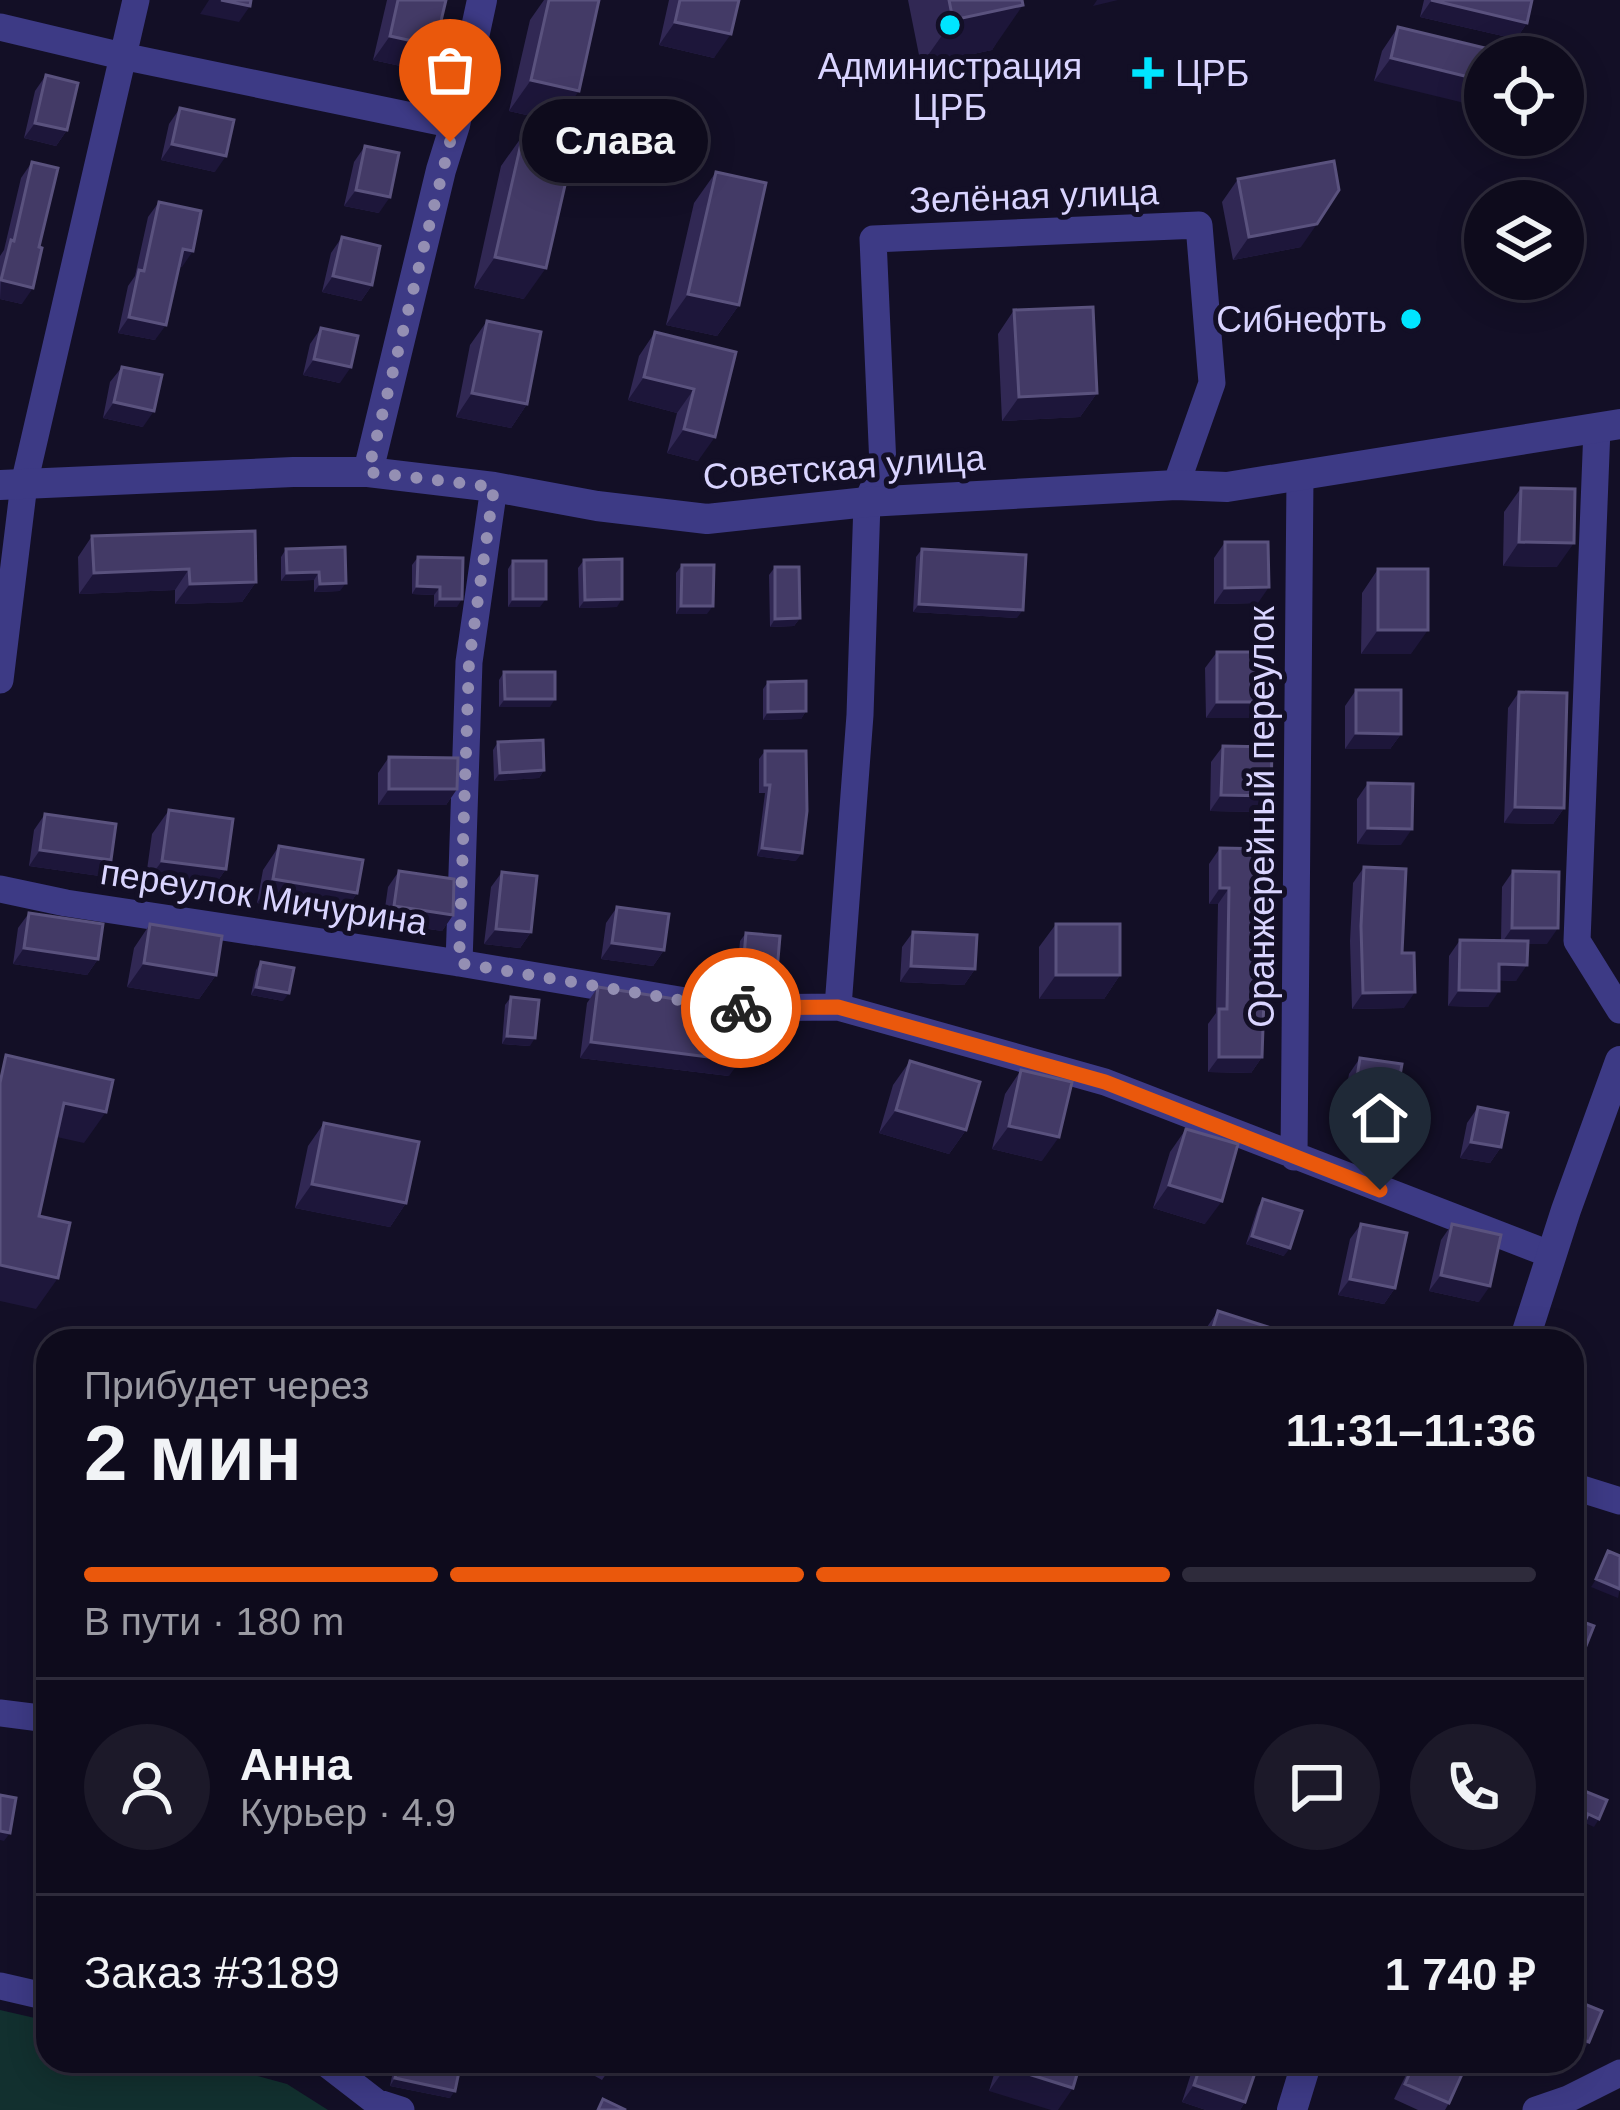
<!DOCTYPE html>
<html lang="ru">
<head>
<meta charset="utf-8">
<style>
  body { margin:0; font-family:Helvetica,sans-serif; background:#1c1929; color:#f1f3f6; height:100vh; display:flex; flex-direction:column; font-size:45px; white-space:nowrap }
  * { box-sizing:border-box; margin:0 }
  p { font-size:39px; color:#9b9ba3 }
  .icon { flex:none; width:66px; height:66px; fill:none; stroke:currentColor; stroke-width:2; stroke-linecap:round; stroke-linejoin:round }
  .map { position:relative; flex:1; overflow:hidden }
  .sheet { position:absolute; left:36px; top:1329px; width:1548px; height:744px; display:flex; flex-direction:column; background:#0e0b1c; border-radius:36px; box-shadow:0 6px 30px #0003,0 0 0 3px #2e2b3b }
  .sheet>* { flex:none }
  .buttons { position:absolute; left:1464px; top:36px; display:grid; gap:24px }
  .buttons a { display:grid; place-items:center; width:120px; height:120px; border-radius:50%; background:#0e0b1c; box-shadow:0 6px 30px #0003,0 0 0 3px #2e2b3b; font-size:60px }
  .pin { position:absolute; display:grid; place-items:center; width:102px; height:102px; color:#fff; margin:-123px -51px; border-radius:50% 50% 50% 0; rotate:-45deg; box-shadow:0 0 12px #0007 }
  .pin .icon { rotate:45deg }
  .courier { position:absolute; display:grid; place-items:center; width:120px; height:120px; margin:-60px; border:9px solid #ea580c; border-radius:50%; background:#fff; color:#222; box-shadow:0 3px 15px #0007 }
  .bubble { position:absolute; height:84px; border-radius:42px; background:#0e0b1c; box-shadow:0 6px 30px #0003,0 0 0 3px #2e2b3b; font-size:39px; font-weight:800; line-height:84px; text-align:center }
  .overview em { font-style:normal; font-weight:800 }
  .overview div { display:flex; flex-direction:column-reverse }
  .overview { display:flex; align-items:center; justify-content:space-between; height:204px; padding:0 48px }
  h1 { font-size:78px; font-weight:800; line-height:90px }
  .bar { display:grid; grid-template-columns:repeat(4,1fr); gap:18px 12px; align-content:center; height:144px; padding:0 48px }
  .bar i { height:15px; border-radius:9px; background:#2e2b3b }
  .bar .current { background:#ea580c }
  .bar p { grid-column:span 4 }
  .line { display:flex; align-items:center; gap:30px; padding:0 48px; border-top:3px solid #2e2b3b }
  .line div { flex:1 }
  .round { display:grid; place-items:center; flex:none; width:126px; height:126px; border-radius:63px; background:#1c1929 }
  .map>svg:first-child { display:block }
  .green { fill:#12302f }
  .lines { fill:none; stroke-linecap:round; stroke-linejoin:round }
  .minor { stroke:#3d3a85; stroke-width:27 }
  .tertiary { stroke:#3d3a85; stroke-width:30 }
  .wall { fill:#312854 }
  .shaded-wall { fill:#1d163a }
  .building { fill:#433a66; stroke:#5a527e; stroke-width:3 }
  .done { stroke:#948fb3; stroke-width:12; stroke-dasharray:0 21.6 }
  .route { stroke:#ea580c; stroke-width:15 }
  .poi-dot { fill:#00e5ff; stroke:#130f26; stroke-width:4.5 }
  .labels { text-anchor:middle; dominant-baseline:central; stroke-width:10; stroke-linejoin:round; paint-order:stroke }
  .poi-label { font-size:36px; fill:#d9d4ff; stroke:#130f26 }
  .street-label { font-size:36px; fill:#d9d4ff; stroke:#130f26 }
</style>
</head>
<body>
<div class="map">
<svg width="1620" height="2110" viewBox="0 0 1620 2110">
  <rect width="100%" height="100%" fill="#130f26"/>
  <!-- green -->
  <path class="green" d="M0,2010L48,2021V2061H202L287,2084L328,2110H0Z"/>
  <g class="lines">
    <!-- minor -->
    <path class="minor" d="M0,27L122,56L455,125
      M1597,428L1577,941L1620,1010
      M0,680L24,484L136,0
      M0,889L66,903L459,963L727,1008L838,1007L1105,1082L1552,1255
      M459,963L469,662L494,487
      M838,1007L860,715L867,502L883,466L873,239L1199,225L1212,383L1176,485
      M1294,1157L1300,477
      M1572,1486L1620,1501
      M0,1713L48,1719
      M0,1986L48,1997
      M323,2061L376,2102L401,2110
      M1536,2110L1568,2099L1620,2073"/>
    <!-- tertiary -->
    <path class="tertiary" d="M368,472L441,170L455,125L482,0
      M0,485L293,472H368L494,487L597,506L707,519L867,502L1176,485L1227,487L1620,424
      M1524,1341L1566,1210L1620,1061
      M1292,2110L1307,2061"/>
  </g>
  <!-- wall -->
  <path class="wall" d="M387,0H446L419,70L373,60Z
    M544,0H599L557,122L509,111L530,20Z
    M669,0H739L714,58L659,45Z
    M908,0H1022L992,50L921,65Z
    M1424,0H1532L1527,23L1516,39L1420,17Z
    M1398,27L1522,57L1374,81L1382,51Z
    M46,75L67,130L56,146L24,138L35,91Z
    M180,108L215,172L161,160L169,124Z
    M523,135L524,299L474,288L501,166Z
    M365,146L379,213L344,206L354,162Z
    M32,162L22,304L0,299V256L4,250L21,178Z
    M716,172L739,305L717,336L666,325L694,203Z
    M1238,179L1301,247L1233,260L1222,202Z
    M159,202L182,267L179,266L155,340L118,333L128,286L135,276L148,217Z
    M342,237L372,285L361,301L322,292L331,253Z
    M1014,310L1097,393L1080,417L1002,421L998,334Z
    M487,321L527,404L511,428L456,417L470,345Z
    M321,328L340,383L303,375L310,344Z
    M655,332L736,352L698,461L667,453L677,413L628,400L639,356Z
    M122,367L143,427L103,418L110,382Z
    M1521,488L1557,567L1503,566L1504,512Z
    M92,536L256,582L242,602L175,604V590L79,594L78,557Z
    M1225,542L1258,603L1214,604V558Z
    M345,547L340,591L314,592V580L281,581V557L286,549Z
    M922,549L1017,618L913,612L916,557Z
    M418,557L457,607H434V595L412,594V565Z
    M584,560L617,607L579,608L578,568Z
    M513,561L540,607H508V569Z
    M682,565L707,614H676V573Z
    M775,567L800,618L794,626L770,627L769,575Z
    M1378,569L1411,654H1361L1362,593Z
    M1217,652L1259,718H1206L1205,668Z
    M504,672L550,707H499V680Z
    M768,682L806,711L801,719L763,720V689Z
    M1356,690L1401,734L1390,749H1345V706Z
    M1519,692L1564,808L1553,824L1504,823L1508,708Z
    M498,742L544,770L539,778L494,781L493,750Z
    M1223,746L1260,812L1210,811L1211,762Z
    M765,751L796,861L757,856L765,793H759V759Z
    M389,757L457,789L446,805H378V773Z
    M1368,783L1401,845L1357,844V799Z
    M169,810L226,869L209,893L145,884L152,834Z
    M45,814L111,860L100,876L29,866L34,830Z
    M279,846L357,893L341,917L257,903L263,870Z
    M1220,848L1262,1057L1251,1073L1208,1072V1024L1216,1013L1218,904H1209V864Z
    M1364,867L1402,953L1404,1008L1352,1009L1350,941L1353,883Z
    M399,871L453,915L442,931L383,922L388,887Z
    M1513,871L1547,944H1528L1516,981L1499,980L1488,1007L1448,1006L1449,956L1460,940L1501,941L1502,887Z
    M502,872L531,932L520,948L484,944L491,887Z
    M617,907L664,950L653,966L601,959L606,923Z
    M29,913L98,959L87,975L13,964L18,928Z
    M150,924L216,975L199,999L127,987L134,948Z
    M1056,924L1120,975L1104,999H1039V947Z
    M913,932L975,969L964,985L900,982L902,947Z
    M746,933L772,979L737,976L740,941Z
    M261,962L283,1001L251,995L256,970Z
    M598,987L729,1076L580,1058L587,1003Z
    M511,997L530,1046L502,1044L505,1005Z
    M1360,1058L1383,1125L1341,1119L1349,1074Z
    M910,1061L966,1130L949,1154L879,1133L893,1085Z
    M1021,1070L1042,1161L992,1149L1005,1094Z
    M1478,1107L1501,1147L1490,1163L1460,1158L1467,1123Z
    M324,1123L406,1203L390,1227L295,1208L308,1146Z
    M1186,1129L1205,1224L1153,1208L1170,1152Z
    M1263,1199L1284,1256L1246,1244L1258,1207Z
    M1361,1224L1395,1288L1384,1304L1338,1295L1350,1239Z
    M1452,1224L1479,1302L1429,1291L1441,1240Z
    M1218,1311L1263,1341H1203L1207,1327Z
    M395,2061L461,2062L450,2098L390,2086Z
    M582,2061H615L602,2080L579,2067Z
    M998,2061H1081L989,2091Z
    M1195,2061H1259L1245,2102L1240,2110H1206L1182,2102Z
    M1413,2061H1438L1449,2103L1445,2110H1418L1394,2099Z"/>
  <!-- shaded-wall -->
  <path class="shaded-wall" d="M209,0H221L250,6L239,22L200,14Z
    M1097,0H1118L1093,6Z
    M1431,1L1527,23L1516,39L1420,17Z
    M1023,5L992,50L921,65L953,20Z
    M675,22L731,34L714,58L659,45Z
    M390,36L435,46L419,70L373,60Z
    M1391,58L1485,81V108L1374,81Z
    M531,80L579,91L557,122L509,111Z
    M35,123L67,130L56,146L24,138Z
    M172,144L226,156L215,172L161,160Z
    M356,190L390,197L379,213L344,206Z
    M1317,224L1301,247L1233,260L1249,237Z
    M183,249L193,251L182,267L172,265Z
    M495,257L546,268L524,299L474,288Z
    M333,276L372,285L361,301L322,292Z
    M1,280L33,288L22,304L0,299Z
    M688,294L739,305L717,336L666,325Z
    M129,317L166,325L155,340L118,333Z
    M314,359L351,367L340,383L303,375Z
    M644,377L694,389L677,413L628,400Z
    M472,393L527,404L511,428L456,417Z
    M1097,393L1080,417L1002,421L1019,397Z
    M114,402L154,411L143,427L103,418Z
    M684,429L715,437L698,461L667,453Z
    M1519,542L1574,543L1557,567L1503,566Z
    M189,569L175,590L79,594L94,573Z
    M319,572L314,580L281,581L287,573Z
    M256,582L242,602L175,604L190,584Z
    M346,583L340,591L314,592L320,584Z
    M417,586L440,587L434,595L412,594Z
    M1269,587L1258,603L1214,604L1225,588Z
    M440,599H462L457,607H434Z
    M513,599H546L540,607H508Z
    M622,599L617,607L579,608L585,600Z
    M919,604L1023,610L1017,618L913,612Z
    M681,606H713L707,614H676Z
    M800,618L794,626L770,627L775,619Z
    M1378,630H1428L1411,654H1361Z
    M505,699H555L550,707H499Z
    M1217,702H1270L1259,718H1206Z
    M806,711L801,719L763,720L768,712Z
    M1356,733L1401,734L1390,749H1345Z
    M544,770L539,778L494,781L500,773Z
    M389,789H457L446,805H378Z
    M1221,795L1271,796L1260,812L1210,811Z
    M1515,807L1564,808L1553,824L1504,823Z
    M1368,828L1412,829L1401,845L1357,844Z
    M762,848L802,853L796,861L757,856Z
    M40,850L111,860L100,876L29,866Z
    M162,861L226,869L209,893L145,884Z
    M273,879L357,893L341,917L257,903Z
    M1220,888H1229L1218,904H1209Z
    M394,906L453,915L442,931L383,922Z
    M1512,928H1558L1547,944H1501Z
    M496,929L531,932L520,948L484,944Z
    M612,943L664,950L653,966L601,959Z
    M24,948L98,959L87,975L13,964Z
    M144,963L216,975L199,999L127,987Z
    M1499,964L1527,965L1516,981L1488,980Z
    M911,966L975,969L964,985L900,982Z
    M743,968L777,971L772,979L737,976Z
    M1056,975H1120L1104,999H1039Z
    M256,987L289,993L283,1001L251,995Z
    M1459,990L1499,991L1488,1007L1448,1006Z
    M1415,992L1404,1008L1352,1009L1363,993Z
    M507,1036L535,1038L530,1046L502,1044Z
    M591,1042L740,1061L729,1076L580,1058Z
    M1219,1057H1262L1251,1073L1208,1072Z
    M64,1103L106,1112L84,1143L43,1134Z
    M1353,1103L1394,1110L1383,1125L1341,1119Z
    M896,1110L966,1130L949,1154L879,1133Z
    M1009,1126L1059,1137L1042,1161L992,1149Z
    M1471,1142L1501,1147L1490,1163L1460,1158Z
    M312,1184L406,1203L390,1227L295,1208Z
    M1169,1185L1222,1201L1205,1224L1153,1208Z
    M1252,1236L1290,1248L1284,1256L1246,1244Z
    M0,1265L58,1278L36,1309L0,1301Z
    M1441,1275L1490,1286L1479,1302L1429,1291Z
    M1350,1279L1395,1288L1384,1304L1338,1295Z
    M1596,1579L1620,1589L1618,1598L1591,1587Z
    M1588,1814L1599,1819L1594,1827L1583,1822Z
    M0,1831L10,1833L4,1841L0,1840Z
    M1572,2036L1589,2042L1574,2064L1566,2061H1572Z
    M1006,2067L1073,2088L1058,2110H1051L989,2091Z
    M395,2078L455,2091L450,2098L390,2086Z
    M1194,2085L1245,2102L1240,2110H1206L1182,2102Z"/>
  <!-- building -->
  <path class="building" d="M221,0H251L250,6Z
    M398,0H446L435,46L390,36Z
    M549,0H599L579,91L531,80Z
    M680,0H739L731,34L675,22Z
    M949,0H1022L1023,5L953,20Z
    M1431,0H1532L1527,23Z
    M1398,27L1522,57H1485V81L1391,58Z
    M1563,67L1573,69L1565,100H1563Z
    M46,75L78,83L67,130L35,123Z
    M180,108L234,120L226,156L172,144Z
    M523,135L574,146L546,268L495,257Z
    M365,146L399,153L390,197L356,190Z
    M1334,161L1339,190L1317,224L1249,237L1238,179Z
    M32,162L58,168L39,247L42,248L33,288L1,280L11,240L14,241Z
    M716,172L766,183L739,305L688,294Z
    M159,202L201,211L193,251L183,249L166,325L129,317L139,270L144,271Z
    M342,237L380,246L372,285L333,276Z
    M1093,307L1097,393L1019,397L1014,310Z
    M487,321L541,332L527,404L472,393Z
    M321,328L358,336L351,367L314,359Z
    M655,332L736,352L715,437L684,429L694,389L644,377Z
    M122,367L162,375L154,411L114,402Z
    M1521,488L1575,489L1574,543L1519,542Z
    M255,531L256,582L190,584L189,569L94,573L92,536Z
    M1225,542H1268L1269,587L1225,588Z
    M345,547L346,583L320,584L319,572L287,573L286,549Z
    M922,549L1026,555L1023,610L919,604Z
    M418,557L463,558L462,599H440V587L417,586Z
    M622,559V599L585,600L584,560Z
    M513,561H546V599H513Z
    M682,565H714L713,606H681Z
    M775,567H799L800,618L775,619Z
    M1378,569H1428V630H1378Z
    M1217,652H1270V702H1217Z
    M504,672H555V699H505Z
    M806,681V711L768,712V682Z
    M1356,690H1401V734L1356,733Z
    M1519,692L1567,693L1564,808L1515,807Z
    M543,740L544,770L500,773L498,742Z
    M1223,746L1272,747L1271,796L1221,795Z
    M765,751H806L807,811L802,853L762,848L770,785H765Z
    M389,757L458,758L457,789H389Z
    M1368,783L1413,784L1412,829L1368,828Z
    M169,810L233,819L226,869L162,861Z
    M45,814L116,824L111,860L40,850Z
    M279,846L363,860L357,893L273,879Z
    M1220,848L1269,849L1262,1057H1219V1009H1227L1229,888H1220Z
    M1364,867L1406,869L1402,953H1414L1415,992L1363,993L1361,926Z
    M399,871L454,879L453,915L394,906Z
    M1513,871L1559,872L1558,928H1512Z
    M502,872L537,876L531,932L496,929Z
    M617,907L669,914L664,950L612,943Z
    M29,913L103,924L98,959L24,948Z
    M150,924L222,936L216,975L144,963Z
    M1056,924H1120V975H1056Z
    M913,932L977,935L975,969L911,966Z
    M746,933L780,936L777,971L743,968Z
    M1460,940L1528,941L1527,965L1499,964V991L1459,990Z
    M261,962L294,968L289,993L256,987Z
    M598,987L746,1010L740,1061L591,1042Z
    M511,997L539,1000L535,1038L507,1036Z
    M6,1055L113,1080L106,1112L64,1103L39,1216L70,1223L58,1278L0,1265V1083Z
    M1360,1058L1402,1064L1394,1110L1353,1103Z
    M910,1061L980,1082L966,1130L896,1110Z
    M1021,1070L1072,1082L1059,1137L1009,1126Z
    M1478,1107L1508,1113L1501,1147L1471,1142Z
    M324,1123L419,1142L406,1203L312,1184Z
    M1186,1129L1238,1144L1222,1201L1169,1185Z
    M1263,1199L1302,1211L1290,1248L1252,1236Z
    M1361,1224L1407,1233L1395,1288L1350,1279Z
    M1452,1224L1501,1235L1490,1286L1441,1275Z
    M1218,1311L1268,1327L1263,1341H1209Z
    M1608,1551L1620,1556V1589L1596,1579Z
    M1572,1618L1594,1626L1576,1671L1572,1669Z
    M1572,1786L1607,1800L1599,1819L1588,1814L1579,1836L1572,1833Z
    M0,1795L16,1798L10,1833L0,1831Z
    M1572,1999L1602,2011L1589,2042L1572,2036Z
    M399,2061L461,2062L455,2091L395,2078Z
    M1008,2061H1081L1073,2088L1006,2067Z
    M1202,2061H1259L1245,2102L1194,2085Z
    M1415,2061H1438L1463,2072L1449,2103L1405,2084Z
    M603,2099L626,2110H598Z"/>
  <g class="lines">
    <!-- done -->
    <path class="done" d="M450,142L368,472L494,487L469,662L459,963L727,1008H741"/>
    <!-- route -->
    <path class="route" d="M741,1008L838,1007L1105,1082L1380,1190"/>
  </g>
  <!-- markers -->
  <g class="poi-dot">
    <circle cx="950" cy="25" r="12"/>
    <path d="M1142 55h12v12h12v12h-12v12h-12v-12h-12v-12h12z"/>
    <circle cx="1411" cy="319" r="12"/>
  </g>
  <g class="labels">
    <!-- poi labels -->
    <g class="poi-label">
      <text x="950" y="66">Администрация<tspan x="950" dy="41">ЦРБ</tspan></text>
      <text x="1175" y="73" text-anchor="start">ЦРБ</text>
      <text x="1387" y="319" text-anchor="end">Сибнефть</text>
    </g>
    <!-- street labels -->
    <g class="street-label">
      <text transform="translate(1034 196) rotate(-2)">Зелёная улица</text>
      <text transform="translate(844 467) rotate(-4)">Советская улица</text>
      <text transform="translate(1261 817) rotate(-90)">Оранжерейный переулок</text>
      <text transform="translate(264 897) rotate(9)">переулок Мичурина</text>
    </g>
  </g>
</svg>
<div class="buttons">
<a><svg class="icon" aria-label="locate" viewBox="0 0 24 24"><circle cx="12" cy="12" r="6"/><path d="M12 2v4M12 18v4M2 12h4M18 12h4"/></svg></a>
<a><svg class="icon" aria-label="layers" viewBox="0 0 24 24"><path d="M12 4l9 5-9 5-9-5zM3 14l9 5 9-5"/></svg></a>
</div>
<div class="pin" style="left:450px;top:142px;background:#ea580c"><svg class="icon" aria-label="bag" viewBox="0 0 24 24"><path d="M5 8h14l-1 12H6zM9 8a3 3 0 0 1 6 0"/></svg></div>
<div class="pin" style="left:1380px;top:1190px;background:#1f2937"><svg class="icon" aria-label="home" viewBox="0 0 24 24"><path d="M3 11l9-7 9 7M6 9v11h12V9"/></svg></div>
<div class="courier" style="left:741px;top:1008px"><svg class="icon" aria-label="bike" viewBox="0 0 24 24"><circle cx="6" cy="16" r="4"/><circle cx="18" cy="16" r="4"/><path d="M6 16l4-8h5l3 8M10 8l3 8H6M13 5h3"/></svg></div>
<div class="bubble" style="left:522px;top:99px;width:186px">Слава</div>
<section class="sheet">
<div class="overview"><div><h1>2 мин</h1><p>Прибудет через</p></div><em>11:31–11:36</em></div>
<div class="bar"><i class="current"></i><i class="current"></i><i class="current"></i><i></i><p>В пути · 180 m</p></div>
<div class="line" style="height:216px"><a class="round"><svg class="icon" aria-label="person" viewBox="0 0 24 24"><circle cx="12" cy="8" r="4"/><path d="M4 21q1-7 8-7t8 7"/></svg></a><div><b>Анна</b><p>Курьер · 4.9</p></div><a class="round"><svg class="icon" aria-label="chat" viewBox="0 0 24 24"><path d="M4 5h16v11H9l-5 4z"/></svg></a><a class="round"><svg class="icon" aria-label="phone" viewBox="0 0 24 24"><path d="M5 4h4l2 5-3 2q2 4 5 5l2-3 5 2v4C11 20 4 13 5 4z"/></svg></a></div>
<div class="line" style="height:156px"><div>Заказ #3189</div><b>1 740 ₽</b></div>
</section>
</div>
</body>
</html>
